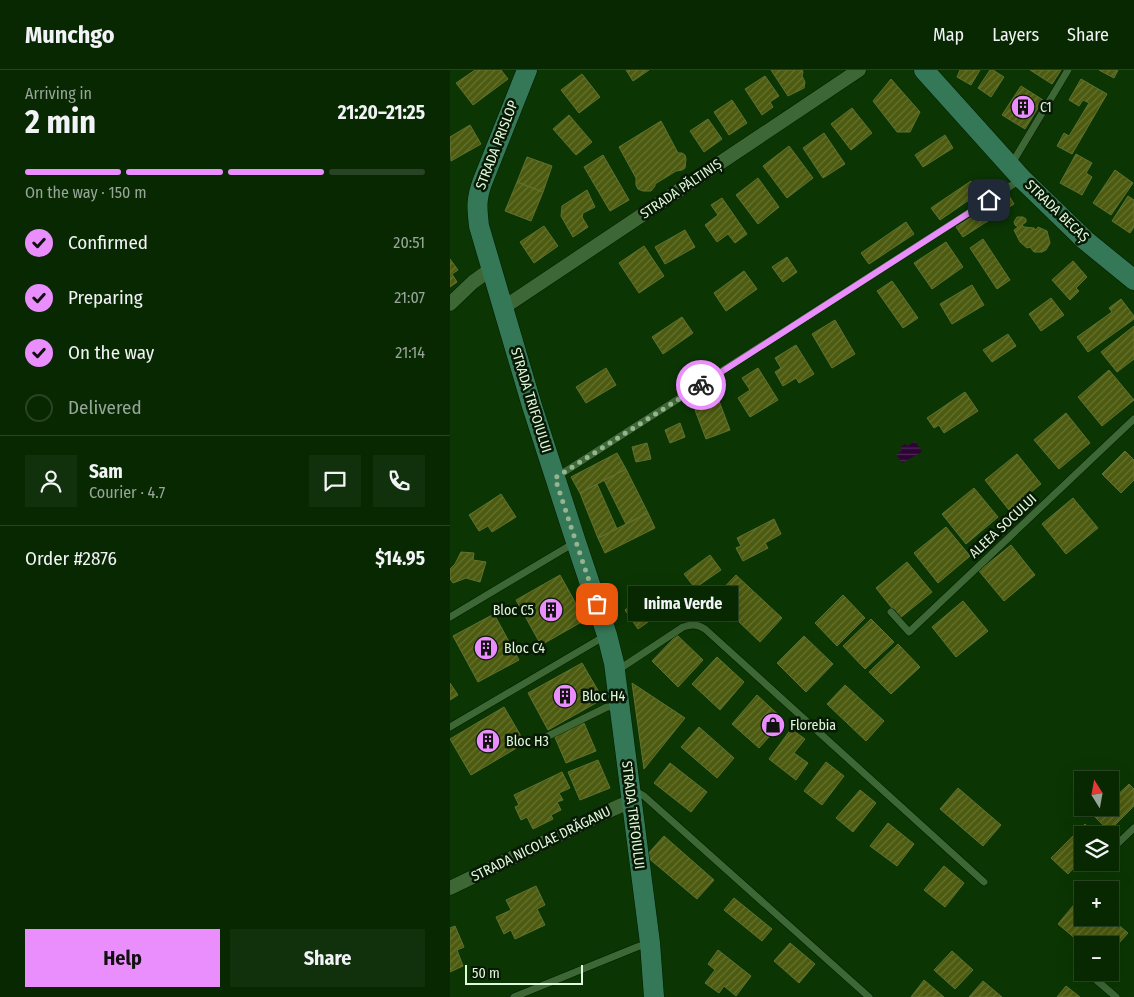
<!DOCTYPE html>
<html lang="en">
<head>
<meta charset="utf-8">
<style>
  body { margin:0; font-family:"Fira Sans Condensed",sans-serif; background:#11300c; color:#f1f3f6; height:100vh; display:flex; flex-direction:column; font-size:19px; white-space:nowrap }
  * { box-sizing:border-box; margin:0 }
  p { font-size:16px; color:#98a699 }
  .icon { flex:none; width:28px; height:28px; fill:none; stroke:currentColor; stroke-width:2; stroke-linecap:round; stroke-linejoin:round }
  .map { position:relative; flex:1; overflow:hidden }
  .panel { display:flex; flex-direction:column; background:#082802; width:450px }
  .panel>* { flex:none }
  .needle { width:32px; rotate:349deg }
  .fabs { position:absolute; left:624px; top:701px; display:grid; gap:10px }
  .fabs a { display:grid; place-items:center; width:45px; height:45px; border-radius:0px; background:#082802; box-shadow:0 5px 20px #0002,0 0 0 1px #294424; font-size:25px }
  .scale { position:absolute; left:15px; bottom:12px; width:118px; box-sizing:border-box; padding-left:5px; border:2px solid #e0f8db; border-top:0; font-size:14px; line-height:18px; white-space:nowrap; color:#e0f8db; -webkit-text-stroke:4px #081905; paint-order:stroke }
  .pin { position:absolute; display:grid; place-items:center; width:42px; height:42px; color:#fff; margin:-21px; border-radius:10px; box-shadow:0 2px 8px #0006 }
  .courier { position:absolute; display:grid; place-items:center; width:50px; height:50px; margin:-25px; border:4px solid #ea8dfd; border-radius:50%; background:#fff; color:#222; box-shadow:0 1px 6px #0007 }
  .bubble { position:absolute; height:35px; border-radius:0px; background:#082802; box-shadow:0 5px 20px #0002,0 0 0 1px #294424; font-size:16px; font-weight:700; line-height:35px; text-align:center }
  .headline em { font-style:normal; font-weight:700 }
  .headline div { display:flex; flex-direction:column-reverse }
  .headline { display:flex; align-items:center; justify-content:space-between; height:85px; padding:0 25px }
  h1 { font-size:32px; font-weight:700; line-height:38px }
  .bar { display:grid; grid-template-columns:repeat(4,1fr); gap:8px 5px; align-content:center; height:60px; padding:0 25px }
  .bar i { height:6px; border-radius:4px; background:#294424 }
  .bar .active { background:#ea8dfd }
  .bar p { grid-column:span 4 }
  .line { display:flex; align-items:center; gap:12px; padding:0 25px; border-top:1px solid #294424 }
  .line div { flex:1 }
  .round { display:grid; place-items:center; flex:none; width:52px; height:52px; border-radius:0px; background:#11300c }
  ol { padding:0 25px; list-style:none }
  li { display:flex; align-items:center; gap:15px; height:55px }
  li p { margin-inline-start:auto }
  li .icon { padding:5px; border-radius:50%; background:#ea8dfd; color:#111; stroke-width:4 }
  li:last-child { color:#98a699 }
  li i { width:28px; height:28px; border:2px solid #294424; border-radius:50% }
  .cta { display:flex; gap:10px; margin-top:auto; padding:10px 25px }
  .cta a { flex:1; height:58px; border-radius:0px; background:#ea8dfd; color:#111; font-size:20px; font-weight:700; line-height:58px; text-align:center }
  .cta a+a { background:#11300c; color:#f1f3f6 }
  header { display:flex; align-items:center; gap:30px; box-sizing:border-box; height:70px; padding:0 25px; background:#082802; border-bottom:1px solid #294424 }
  header strong { font-size:24px }
  nav { display:flex; gap:28px; margin-inline-start:auto; font-size:18px }
  main { display:flex; flex:1; min-height:0 }
  .map>svg:first-child { display:block }
  .water { fill:url(#water-rules) }
  .building { fill:url(#building-hatch); stroke:#627131 }
  .lines { fill:none; stroke-linecap:round; stroke-linejoin:round }
  .lane-casing { stroke:#001b00; stroke-width:8 }
  .street-casing { stroke:#001b00; stroke-width:15 }
  .secondary-casing { stroke:#001b00; stroke-width:21 }
  .lane { stroke:#3d6735; stroke-width:7 }
  .street { stroke:#3d6735; stroke-width:14 }
  .secondary { stroke:#357857; stroke-width:20 }
  .done { stroke:#95b48f; stroke-width:5; stroke-dasharray:0 9 }
  .route { stroke:#ea8dfd; stroke-width:6 }
  .labels { text-anchor:middle; dominant-baseline:central; stroke-width:5; stroke-linejoin:round; paint-order:stroke }
  .poi-label { font-size:14px; fill:#e0f8db; stroke:#081905; text-anchor:start }
  .street-label { font-size:14px; fill:#e0f8db; stroke:#081905 }
</style>
</head>
<body>
<header>
<strong>Munchgo</strong>
<nav><a>Map</a><a>Layers</a><a>Share</a></nav>
</header>
<main>
<section class="panel">
<div class="headline"><div><h1>2 min</h1><p>Arriving in</p></div><em>21:20–21:25</em></div>
<div class="bar"><i class="active"></i><i class="active"></i><i class="active"></i><i></i><p>On the way · 150 m</p></div>
<ol>
<li><svg class="icon" aria-label="check" viewBox="0 0 24 24"><path d="M5 12l5 5 9-10"/></svg>Confirmed<p>20:51</p></li>
<li><svg class="icon" aria-label="check" viewBox="0 0 24 24"><path d="M5 12l5 5 9-10"/></svg>Preparing<p>21:07</p></li>
<li><svg class="icon" aria-label="check" viewBox="0 0 24 24"><path d="M5 12l5 5 9-10"/></svg>On the way<p>21:14</p></li>
<li><i></i>Delivered</li>
</ol>
<div class="line" style="height:90px"><a class="round"><svg class="icon" aria-label="person" viewBox="0 0 24 24"><circle cx="12" cy="8" r="4"/><path d="M4 21q1-7 8-7t8 7"/></svg></a><div><b>Sam</b><p>Courier · 4.7</p></div><a class="round"><svg class="icon" aria-label="chat" viewBox="0 0 24 24"><path d="M4 5h16v11H9l-5 4z"/></svg></a><a class="round"><svg class="icon" aria-label="phone" viewBox="0 0 24 24"><path d="M5 4h4l2 5-3 2q2 4 5 5l2-3 5 2v4C11 20 4 13 5 4z"/></svg></a></div>
<div class="line" style="height:65px"><div>Order #2876</div><b>$14.95</b></div>
<div class="cta"><a>Help</a><a>Share</a></div>
</section>
<div class="map">
<svg width="684" height="927" viewBox="0 0 684 927">
  <defs>
    <pattern id="water-rules" width="6" height="5" patternUnits="userSpaceOnUse" patternTransform="scale(1.25)"><rect width="6" height="5" fill="#2e0436"/><path d="M0 2.5h6" fill="none" stroke="#4c2952"/></pattern>
    <pattern id="building-hatch" width="6" height="6" patternUnits="userSpaceOnUse" patternTransform="scale(1.25)"><rect width="6" height="6" fill="#4c5b0f"/><path d="M-1 1l2-2M0 6l6-6M5 7l2-2" fill="none" stroke="#667331"/></pattern>
  </defs>
  <rect width="100%" height="100%" fill="#0b3603"/>
  <!-- water -->
  <path class="water" d="M465,371L472,382L452,393L446,384L452,381L450,377L455,374L457,376Z"/>
  <!-- building -->
  <path class="building" d="M25,0H51L58,9L23,35L6,13Z
    M176,0H199L183,11Z
    M321,0H352L353,2L352,6L355,12L354,18L338,26Z
    M510,0H530L521,15L507,7Z
    M540,0H543L554,7L541,27L528,18Z
    M580,0H611L602,14Z
    M649,0H668L664,8Z
    M132,4L150,27L129,43L111,20Z
    M315,6L329,26L320,32L323,37L312,45L295,19Z
    M441,9L470,42L460,62H447L423,31Z
    M631,9L657,24L622,84L607,76L614,63L619,66L639,33L633,30L629,36L619,30Z
    M571,16L593,30L575,59L552,45Z
    M282,30L297,53L279,65L264,42Z
    M402,38L422,63L401,80L381,54Z
    M119,45L142,72L126,85L103,59Z
    M258,49L272,69L254,82L240,61Z
    M211,51L228,83H232L235,85L236,89L235,98L232,100L226,101L205,114V116L201,121H193L188,119L186,115V108L169,77Z
    M20,55L31,74L1,91L0,67Z
    M374,63L395,94L373,108L353,78Z
    M495,65L503,78L473,97L465,85Z
    M339,76L363,108L337,128L313,96Z
    M626,84L642,93L636,103L642,107L632,125L610,113Z
    M153,85L179,130L160,141L134,97Z
    M77,87L102,96L93,122L67,112Z
    M665,100L683,113L661,145L643,133Z
    M308,108L329,137L308,154L286,125Z
    M521,111L529,123L490,150L481,138Z
    M67,112L93,122L81,151L55,141Z
    M137,120L145,137L133,143L132,147L138,157L123,167L111,146L112,136Z
    M558,124L564,134L513,167L506,157Z
    M678,126L684,130V157L680,163L662,151Z
    M272,128L297,164L285,173L278,164L267,172L255,155L268,145L261,135Z
    M567,147H573L576,149V152L572,155L574,157L584,158L586,160L588,157L597,161L600,173L596,180L592,182H584L580,177L577,178L570,172L564,160L568,157L565,155L564,152Z
    M456,152L464,164L419,194L411,183Z
    M94,156L108,176L84,193L70,172Z
    M235,160L245,177L215,194L205,177Z
    M533,169L560,210L547,219L520,178Z
    M496,172L513,197L482,219L464,193Z
    M194,176L214,206L189,223L169,193Z
    M337,187L347,202L333,212L322,197Z
    M0,189L8,200L2,204L7,212L0,217Z
    M623,191L637,207L626,218L629,221L620,230L602,210Z
    M294,201L307,219L276,241L264,223Z
    M442,211L468,248L453,258L427,221Z
    M522,215L534,235L502,254L490,234Z
    M601,228L614,245L591,261L579,244Z
    M671,229L684,246V249L638,282L627,267L662,242L659,238Z
    M232,247L243,263L213,284L202,267Z
    M385,250L405,284L382,298L362,264Z
    M684,256V289L667,302L651,282Z
    M558,264L566,276L542,292L533,280Z
    M346,275L364,304L349,313L346,308L333,316L325,302L331,298L325,288Z
    M156,298L166,315L136,333L126,317Z
    M308,298L328,330L300,347L288,328L300,320L292,308Z
    M659,300L684,330L652,356L628,327Z
    M515,322L528,341L494,363L489,355L484,358L477,348Z
    M269,331L280,360L256,369L245,340Z
    M616,343L640,373L609,399L584,370Z
    M230,353L235,367L220,373L215,360Z
    M197,373L201,389L186,392L182,377Z
    M675,381L684,390V410L671,423L652,404Z
    M167,383L176,399L130,423L121,407Z
    M567,384L591,414L559,440L535,410Z
    M176,399L198,443L176,454L154,410Z
    M147,414L167,459L148,468L130,423Z
    M524,418L548,447L516,474L492,444Z
    M51,424L66,447L42,462L38,456L29,461L19,445Z
    M623,428L648,458L616,484L592,454Z
    M198,443L205,458L155,483L148,468Z
    M324,449L331,464L315,473L318,478L293,491L286,478L291,476L287,468Z
    M496,457L520,486L488,513L464,483Z
    M561,475L585,505L554,531L529,501Z
    M11,482L24,483L23,490L36,492L30,512L16,508L3,513L0,509V499L5,494Z
    M260,485L271,500L245,518L234,504Z
    M457,492L482,522L450,548L426,518Z
    M110,505L135,550L91,575L66,530Z
    M286,505L332,548L310,572L264,528Z
    M209,516L222,535L188,559L175,540Z
    M393,525L415,548L387,576L365,553Z
    M513,531L538,561L506,587L482,557Z
    M44,544L69,590L28,612L3,566Z
    M421,549L444,572L415,599L393,576Z
    M227,565L253,590L228,617L202,591Z
    M354,566L383,594L356,622L327,593Z
    M448,574L470,597L441,624L419,602Z
    M267,587L294,612L270,640L242,614Z
    M132,593L153,629L98,660L78,623Z
    M0,613L8,625L0,630Z
    M182,613L235,648L194,699Z
    M395,615L434,651L416,671L377,634Z
    M307,625L334,650L309,678L282,654Z
    M54,637L75,673L21,705L0,669Z
    M134,653L146,681L116,693L104,665Z
    M249,657L284,688L267,708L231,677Z
    M341,659L355,669L344,683L358,693L346,710L319,689Z
    M148,690L160,718L130,730L118,702Z
    M376,692L394,706L372,735L354,721Z
    M220,693L257,722L241,742L204,713Z
    M112,702L120,718L109,723L113,730L107,732L111,740L101,745L103,749L83,759L77,747L71,750L65,737L69,735L64,725Z
    M679,714L684,719V736L659,761L645,747L655,738H660V732Z
    M508,718L551,755L533,776L490,739Z
    M410,720L426,733L403,762L386,748Z
    M438,753L464,774L447,796L420,776Z
    M635,754L647,765H632V789L618,804L601,788Z
    M214,766L264,810L247,829L196,786Z
    M494,796L514,813L495,837L474,820Z
    M86,816L95,835L87,839L95,855L65,869L61,860L54,864L46,847L61,840L56,830Z
    M632,825V848H660L678,863L660,883V875H633L608,854Z
    M284,828L322,859L312,871L274,840Z
    M5,856L14,877L7,880L13,896L0,902V858Z
    M340,873L365,894L349,913L324,891Z
    M268,880L301,906L286,926L274,916L269,923L255,913L265,900L258,894Z
    M502,881L523,900L505,919L484,900Z
    M474,910L494,927H461Z
    M533,911L552,927H519Z
    M616,916L630,927H607Z"/>
  <g class="lines">
    <!-- lane casing -->
    <g class="lane-casing">
      <path id="lane" d="M561,95L618,0
        M108,406L570,110
        M441,542L459,562L684,349
        M0,547L124,473
        M166,600L174,596L233,557C242,554 247,554 255,559L534,812
        M0,657L155,566
        M92,669L157,637H167
        M183,721L187,722L194,726L419,927
        M660,781L684,758
        M637,902L666,927
        M64,927L187,877L199,873"/>
    </g>
    <!-- street casing -->
    <g class="street-casing">
      <path id="street" d="M0,234L23,212L41,199
        M53,238L409,0
        M0,818L163,739L172,735L182,732"/>
    </g>
    <!-- secondary casing -->
    <g class="secondary-casing">
      <path id="secondary" d="M77,0L32,113C26,130 27,138 29,156L82,336L126,472L157,565L164,593L169,632L200,873L204,927
        M474,0L572,109L635,170L684,210"/>
    </g>
    <!-- lane -->
    <use href="#lane" class="lane"/>
    <!-- street -->
    <use href="#street" class="street"/>
    <!-- secondary -->
    <use href="#secondary" class="secondary"/>
  </g>
  <g class="lines">
    <!-- done -->
    <path class="done" d="M147,534L126,472L105,408L251,315"/>
    <!-- route -->
    <path class="route" d="M251,315L539,130"/>
  </g>
  <!-- icons -->
  <defs>
    <g id="building-disc" transform="scale(1.25)"><circle r="9.5" fill="#ea8dfd" stroke="#081905"/><path d="M-4-6H4V6H1V3H-1V6H-4ZM-2.5-4.3h1.7v1.8h-1.7ZM.8-4.3h1.7v1.8H.8ZM-2.5-1h1.7V.8h-1.7ZM.8-1h1.7V.8H.8Z" fill="#111"/></g>
    <g id="shop-disc" transform="scale(1.25)"><circle r="9.5" fill="#ea8dfd" stroke="#081905"/><path d="M-5-2.5h2.3a2.7 3.5 0 0 1 5.4 0H5L5.5 6h-11ZM-1.5-2.5h3a1.5 2.3 0 0 0-3 0Z" fill="#111"/></g>
  </defs>
  <g fill-rule="evenodd">
    <use href="#building-disc" x="573" y="37"/>
    <use href="#building-disc" x="101" y="540"/>
    <use href="#building-disc" x="36" y="578"/>
    <use href="#building-disc" x="115" y="626"/>
    <use href="#shop-disc" x="323" y="655"/>
    <use href="#building-disc" x="38" y="671"/>
  </g>
  <g class="labels">
    <!-- poi labels -->
    <g class="poi-label">
      <text x="590" y="37">C1</text>
      <text x="84" y="540" text-anchor="end">Bloc C5</text>
      <text x="54" y="578">Bloc C4</text>
      <text x="132" y="626">Bloc H4</text>
      <text x="340" y="655">Florebia</text>
      <text x="56" y="671">Bloc H3</text>
    </g>
    <!-- street labels -->
    <g class="street-label">
      <text transform="translate(47 75) rotate(-69)">STRADA PRISLOP</text>
      <text transform="translate(231 119) rotate(-34)">STRADA PĂLTINIȘ</text>
      <text transform="translate(607 141) rotate(44)">STRADA BECAȘ</text>
      <text transform="translate(81 330) rotate(73)">STRADA TRIFOIULUI</text>
      <text transform="translate(553 456) rotate(-43)">ALEEA SOCULUI</text>
      <text transform="translate(183 745) rotate(83)">STRADA TRIFOIULUI</text>
      <text transform="translate(91 774) rotate(-26)">STRADA NICOLAE DRĂGANU</text>
    </g>
  </g>
</svg>
<div class="fabs">
<a><svg class="needle" viewBox="-14 -14 28 28"><path d="M0-13l5 13h-10z" fill="#e53935"/><path d="M0 13l5-13h-10z" fill="#98a699"/></svg></a>
<a><svg class="icon" aria-label="layers" viewBox="0 0 24 24"><path d="M12 4l9 5-9 5-9-5zM3 14l9 5 9-5"/></svg></a>
<a>+</a>
<a>−</a>
</div>
<div class="scale">50 m</div>
<div class="pin" style="left:147px;top:534px;background:#ea580c"><svg class="icon" aria-label="bag" viewBox="0 0 24 24"><path d="M5 8h14l-1 12H6zM9 8a3 3 0 0 1 6 0"/></svg></div>
<div class="pin" style="left:539px;top:130px;background:#1f2937"><svg class="icon" aria-label="home" viewBox="0 0 24 24"><path d="M3 11l9-7 9 7M6 9v11h12V9"/></svg></div>
<div class="courier" style="left:251px;top:315px"><svg class="icon" aria-label="bike" viewBox="0 0 24 24"><circle cx="6" cy="16" r="4"/><circle cx="18" cy="16" r="4"/><path d="M6 16l4-8h5l3 8M10 8l3 8H6M13 5h3"/></svg></div>
<div class="bubble" style="left:178px;top:516px;width:110px">Inima Verde</div>
</div>
</main>
</body>
</html>
